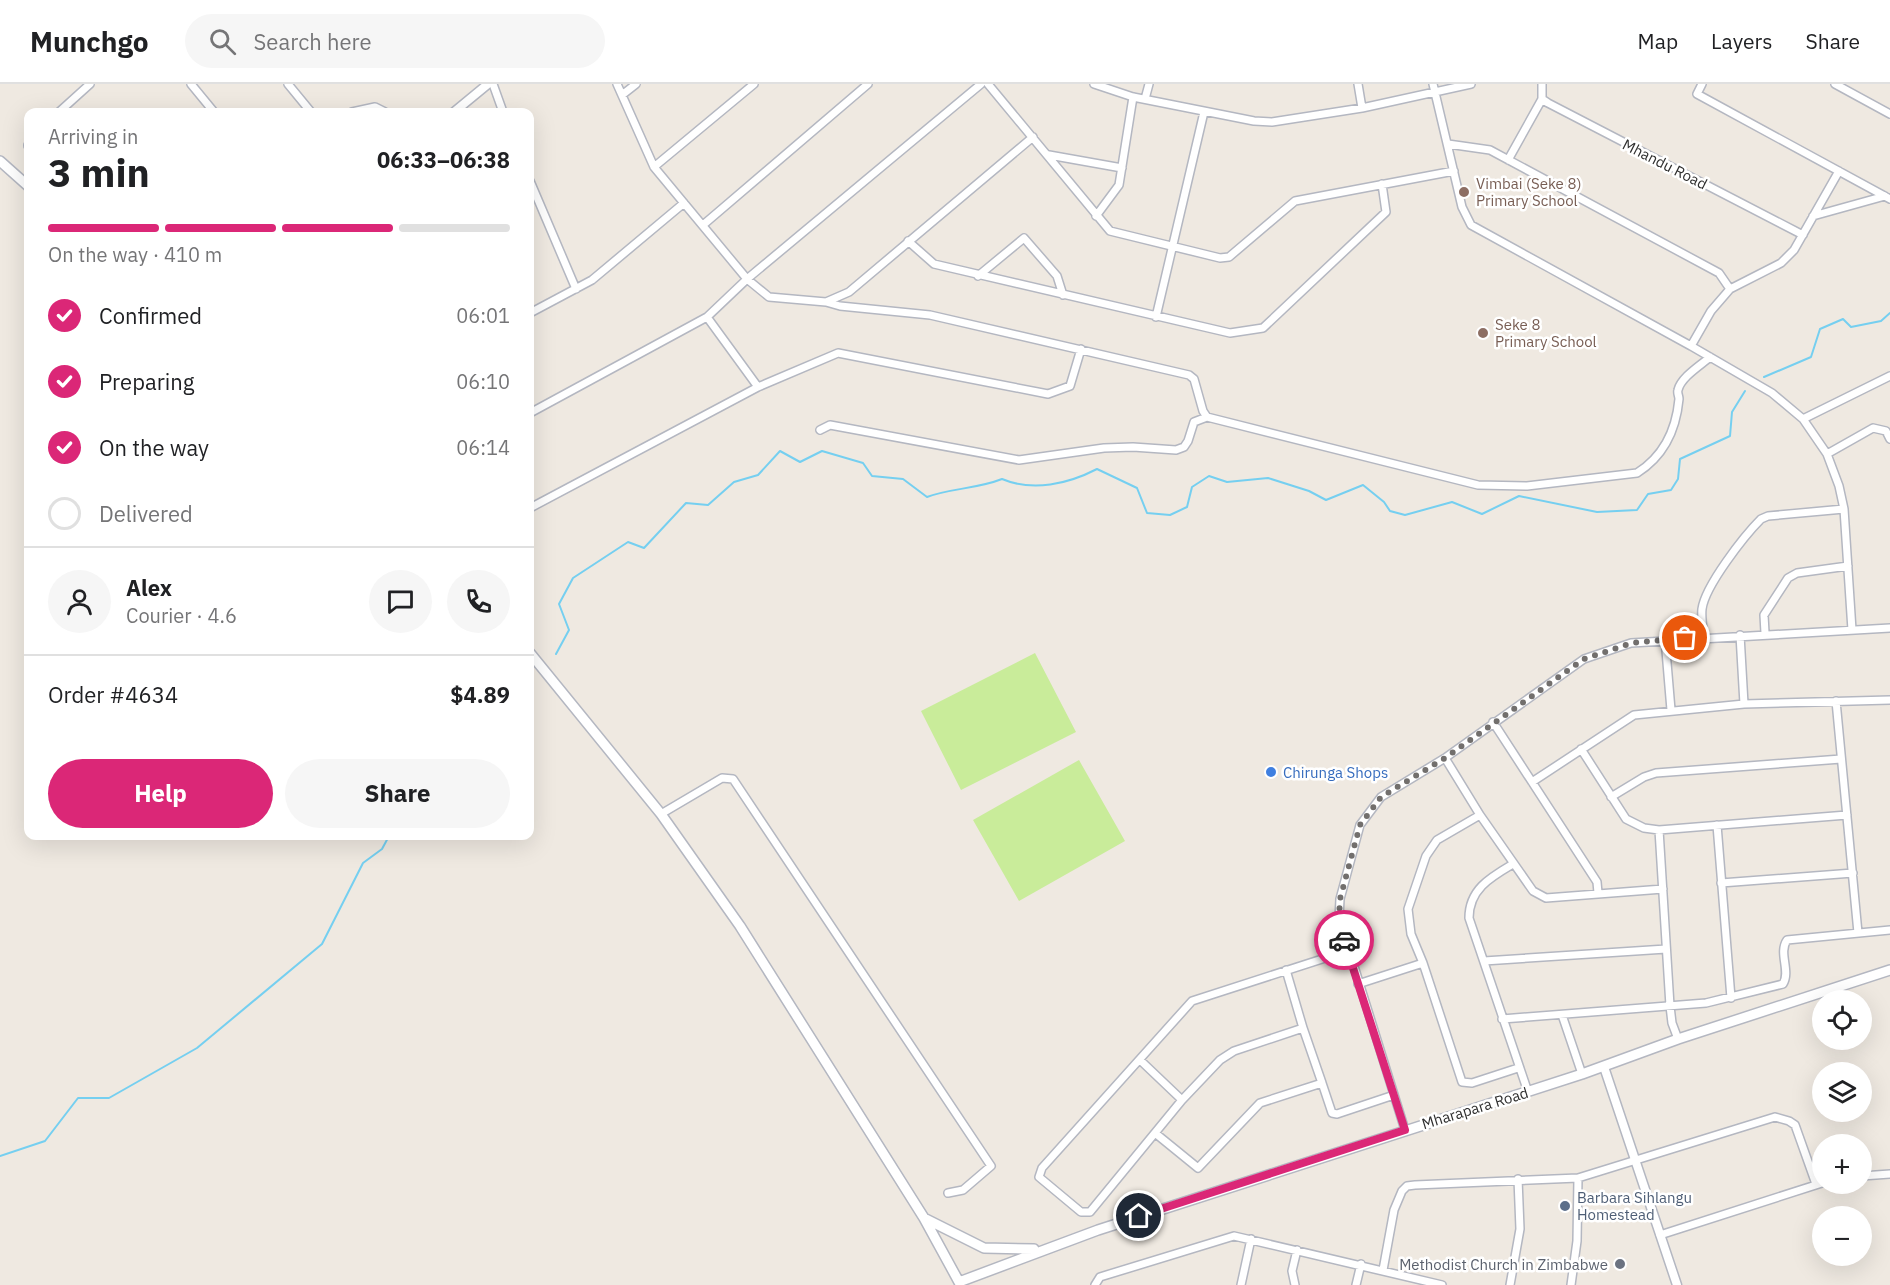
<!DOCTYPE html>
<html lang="en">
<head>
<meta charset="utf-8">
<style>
  body { margin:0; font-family:"IBM Plex Sans",sans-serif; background:#f6f6f6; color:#202124; height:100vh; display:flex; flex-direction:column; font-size:22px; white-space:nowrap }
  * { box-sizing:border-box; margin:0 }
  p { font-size:20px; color:#757577 }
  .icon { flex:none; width:33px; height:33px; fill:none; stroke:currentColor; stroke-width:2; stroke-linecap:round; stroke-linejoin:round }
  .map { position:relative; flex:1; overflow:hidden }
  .side { position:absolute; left:24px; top:24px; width:510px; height:732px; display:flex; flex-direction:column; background:#fff; border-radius:12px; box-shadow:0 6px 24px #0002 }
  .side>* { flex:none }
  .fabs { position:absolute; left:1812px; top:906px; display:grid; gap:12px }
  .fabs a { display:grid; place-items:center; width:60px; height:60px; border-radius:50%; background:#fff; box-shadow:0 6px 24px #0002; font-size:30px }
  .pin { position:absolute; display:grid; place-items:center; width:51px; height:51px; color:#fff; margin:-26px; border:3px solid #fff; border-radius:50%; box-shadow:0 2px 6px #0007 }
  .courier { position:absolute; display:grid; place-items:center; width:60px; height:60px; margin:-30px; border:4px solid #db2777; border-radius:50%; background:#fff; color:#222; box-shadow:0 2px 8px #0007 }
  .overview em { font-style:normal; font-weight:700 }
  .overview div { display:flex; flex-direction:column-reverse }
  .overview { display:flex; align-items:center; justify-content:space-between; height:102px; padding:0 24px }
  h1 { font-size:39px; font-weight:700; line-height:45px }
  .bar { display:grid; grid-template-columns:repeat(4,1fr); gap:9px 6px; align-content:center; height:72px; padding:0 24px }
  .bar i { height:8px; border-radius:4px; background:#e0e0e0 }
  .bar .on { background:#db2777 }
  .bar p { grid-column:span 4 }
  .line { display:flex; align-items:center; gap:15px; padding:0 24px; border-top:2px solid #e0e0e0 }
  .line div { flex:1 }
  .round { display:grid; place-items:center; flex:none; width:63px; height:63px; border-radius:32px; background:#f6f6f6 }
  ol { padding:0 24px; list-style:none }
  li { display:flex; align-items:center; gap:18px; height:66px }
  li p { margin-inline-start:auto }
  li .icon { padding:6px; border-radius:50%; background:#db2777; color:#fff; stroke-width:4 }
  li:last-child { color:#757577 }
  li i { width:33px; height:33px; border:3px solid #e0e0e0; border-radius:50% }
  .primary-button { display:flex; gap:12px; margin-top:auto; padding:12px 24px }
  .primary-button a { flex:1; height:69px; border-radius:36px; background:#db2777; color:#fff; font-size:24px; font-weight:700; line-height:69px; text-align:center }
  .primary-button a+a { background:#f6f6f6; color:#202124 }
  header { display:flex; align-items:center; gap:36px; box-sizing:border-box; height:84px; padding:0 30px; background:#fff; border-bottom:2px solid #e0e0e0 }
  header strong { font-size:28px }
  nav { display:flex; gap:33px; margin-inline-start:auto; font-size:21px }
  .search { width:420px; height:54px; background:#f6f6f6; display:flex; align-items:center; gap:15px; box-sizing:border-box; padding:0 21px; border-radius:33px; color:#757577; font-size:22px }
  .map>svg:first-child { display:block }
  .pitch { fill:#c9ec9a }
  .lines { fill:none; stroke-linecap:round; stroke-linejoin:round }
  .stream { stroke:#75cff0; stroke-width:2 }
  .minor-casing { stroke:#b4b7c1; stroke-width:10 }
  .tertiary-casing { stroke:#b4b7c1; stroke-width:11 }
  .secondary-casing { stroke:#b4b7c1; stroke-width:12 }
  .minor { stroke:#fff; stroke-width:7 }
  .tertiary { stroke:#fff; stroke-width:8 }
  .secondary { stroke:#fff; stroke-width:9 }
  .done { stroke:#726f6d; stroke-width:6; stroke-dasharray:0 10.8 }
  .route { stroke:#db2777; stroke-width:8 }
  .education-dot { fill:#8d6e63; stroke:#fff; stroke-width:2 }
  .shop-dot { fill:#3f7fe0; stroke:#fff; stroke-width:2 }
  .service-dot { fill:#5c6f8a; stroke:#fff; stroke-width:2 }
  .worship-dot { fill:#6b7280; stroke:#fff; stroke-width:2 }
  .labels { text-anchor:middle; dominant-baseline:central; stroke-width:5; stroke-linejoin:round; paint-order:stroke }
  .street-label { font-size:15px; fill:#2e2e2e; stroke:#fff }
  .education-label { font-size:15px; fill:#785e54; stroke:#fff; text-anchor:start }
  .shop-label { font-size:15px; fill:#366cbe; stroke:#fff; text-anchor:start }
  .service-label { font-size:15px; fill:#4e5e75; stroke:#fff; text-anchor:start }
  .worship-label { font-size:15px; fill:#5b616d; stroke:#fff; text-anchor:end }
</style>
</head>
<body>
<header>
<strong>Munchgo</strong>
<div class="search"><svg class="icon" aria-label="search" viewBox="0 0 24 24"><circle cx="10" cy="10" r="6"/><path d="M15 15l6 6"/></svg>Search here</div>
<nav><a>Map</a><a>Layers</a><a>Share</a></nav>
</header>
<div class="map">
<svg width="1890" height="1201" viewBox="0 0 1890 1201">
  <rect width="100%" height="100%" fill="#efe9e1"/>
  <!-- pitch -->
  <path class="pitch" d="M1035,569L1076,648L961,706L921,627Z
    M1079,676L1125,757L1019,817L973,736Z"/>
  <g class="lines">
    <!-- stream -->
    <path class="stream" d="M1764,293L1811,273L1820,245L1843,235L1851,243L1881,237L1890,229
      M556,570L569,546L559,520L573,494L628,458L644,464L686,419L708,421L734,398L758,391L780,367L800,378L822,367L863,379L872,392L903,395L927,413C951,404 977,405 1002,395C1033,408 1068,400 1097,385L1137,404L1147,429L1170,431L1187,423L1192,403L1209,392L1227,398L1268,394L1309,407L1326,416L1363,401L1384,418L1390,427L1405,431L1452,418L1482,430L1519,412L1597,428L1637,426L1648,410L1671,406L1678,395L1680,375L1730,352L1732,328L1745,307
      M530,594L533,588
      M0,1072L45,1057L78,1014H109L197,964L322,860L363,779L382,765L389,752"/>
    <!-- minor casing -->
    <g class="minor-casing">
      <path id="minor" d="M191,0L214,28
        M288,0L311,28
        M493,0L503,28
        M617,0L654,83L747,195L769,213L826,218L849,208L1033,53
        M988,0L1110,147L1220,174L1229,173L1295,117L1454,87
        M1094,0L1133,13L1254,37L1272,38L1362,24L1471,0
        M1358,0L1362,24
        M1433,0L1462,123L1471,141L1691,262L1772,309L1803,335L1827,370L1839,402L1844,425L1852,546
        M1542,0V15L1548,19L1803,151
        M1702,0L1697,10L1890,115
        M1835,0L1890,30
        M622,11L636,0
        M1145,15L1149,0
        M59,28L90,0
        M352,28L375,23L385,28
        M1448,60L1490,66L1719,189L1730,205
        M28,61V62
        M1049,71L1122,84
        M1508,76L1542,15
        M654,83L754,0
        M530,97L576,205
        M1096,132L1119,101L1133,13
        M1813,132L1885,112
        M703,141L868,0
        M908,157L934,180L1230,249L1263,244L1386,128L1382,100
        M978,192L1024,154L1057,192L1063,211
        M826,218L840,222L930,231L1189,291L1194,295L1203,327L1207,333L1478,401L1527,402L1637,389C1664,372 1676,347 1679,315C1679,312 1677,309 1678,306C1681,293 1701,281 1710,273
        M530,229L592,196L684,119
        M707,233L758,303
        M1156,233L1204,28
        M1691,262L1711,227L1730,205L1781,179L1794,166L1839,87
        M530,329L707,233L747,195L981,0
        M1803,335L1890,292
        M820,346L830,341L1019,376L1104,364L1133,363L1176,366L1184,363L1188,357L1194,338L1207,333
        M1827,370L1873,344L1886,347L1890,355
        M530,424L758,303L838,269L1048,310L1070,302L1081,265
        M1765,549L1764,531L1788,494L1797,489L1848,482
        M1740,551L1744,620
        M1704,553C1703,544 1701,534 1702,525C1705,502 1744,452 1761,435L1768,432L1844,425
        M1665,555L1671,626
        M1836,617L1858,849
        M1493,638L1597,798L1598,809
        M1581,665L1626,735L1644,744L1659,746L1847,731
        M1532,698L1634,631L1744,620L1890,616
        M1611,713L1644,693L1656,689L1841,675
        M661,730L722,694L733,695L991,1082L963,1106L948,1109
        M1480,731L1533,807L1546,814L1663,805
        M1717,741L1731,914
        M1659,746L1670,922L1672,939L1678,955
        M1513,780C1491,793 1469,805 1469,834L1528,1008
        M1721,799L1853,789
        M1484,877L1666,865
        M1423,879L1462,998L1472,999L1518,984
        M1286,886L1303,944L1234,967L1220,976L1182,1016L1090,1128H1081L1039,1093L1042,1084L1192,917L1347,867
        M1358,900L1423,879L1411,850L1408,825L1426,772L1437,756L1480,731L1445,674
        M1562,931L1582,990
        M1502,935L1706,919L1783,900C1791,887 1778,869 1787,856L1890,846
        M1140,976L1182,1016
        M1322,999L1332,1029L1337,1030L1394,1011
        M1405,1046L1339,834L1340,815L1360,741L1381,713L1445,674L1584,575L1631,559L1890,544
        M1155,1049L1198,1084L1260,1019L1322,999L1303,944
        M1862,1092L1890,1090
        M1660,1151L1822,1099
        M1383,1186L1394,1126L1402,1107L1407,1102L1415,1101L1578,1094L1775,1033L1789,1037L1795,1041L1816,1100
        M1095,1201L1100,1193L1234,1152L1442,1201
        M1241,1201L1251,1155
        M1295,1201L1292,1187L1297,1166
        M1356,1201L1361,1180
        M1510,1201L1520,1145L1518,1095
        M1571,1201L1577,1157L1578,1094"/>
    </g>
    <!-- tertiary casing -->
    <g class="tertiary-casing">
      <path id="tertiary" d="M454,28L488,0
        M1604,983L1677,1201"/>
    </g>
    <!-- secondary casing -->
    <g class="secondary-casing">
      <path id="secondary" d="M0,77L28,102
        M530,569L661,730L740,842L924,1134L959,1198L1098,1146L1582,990L1678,955L1890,886
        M926,1135L984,1164L1034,1165"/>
    </g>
    <!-- minor -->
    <use href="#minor" class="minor"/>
    <!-- tertiary -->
    <use href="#tertiary" class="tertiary"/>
    <!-- secondary -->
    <use href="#secondary" class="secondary"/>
  </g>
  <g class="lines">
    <!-- done -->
    <path class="done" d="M1344,856L1339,834L1340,815L1360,741L1381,713L1445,674L1584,575L1632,559L1685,554"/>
    <!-- route -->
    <path class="route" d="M1139,1132L1405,1046L1344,856"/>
  </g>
  <!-- markers -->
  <g class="education-dot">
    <circle cx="1464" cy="108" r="6"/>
    <circle cx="1483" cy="249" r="6"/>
  </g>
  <circle class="shop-dot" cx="1271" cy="688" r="6"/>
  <circle class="service-dot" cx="1565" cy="1122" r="6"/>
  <circle class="worship-dot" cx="1620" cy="1180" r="6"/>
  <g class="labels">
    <!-- street labels -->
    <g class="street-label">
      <text transform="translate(1665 80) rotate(27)">Mhandu Road</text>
      <text transform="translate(1475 1024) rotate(-17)">Mharapara Road</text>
    </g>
    <!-- education labels -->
    <g class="education-label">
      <text x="1476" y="99">Vimbai (Seke 8)<tspan x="1476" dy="17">Primary School</tspan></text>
      <text x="1495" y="240">Seke 8<tspan x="1495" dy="17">Primary School</tspan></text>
    </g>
    <!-- shop labels -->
    <g class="shop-label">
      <text x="1283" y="688">Chirunga Shops</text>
    </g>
    <!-- service labels -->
    <g class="service-label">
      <text x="1577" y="1113">Barbara Sihlangu<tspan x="1577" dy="17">Homestead</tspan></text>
    </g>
    <!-- worship labels -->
    <g class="worship-label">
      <text x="1608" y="1180">Methodist Church in Zimbabwe</text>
    </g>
  </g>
</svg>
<div class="fabs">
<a><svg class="icon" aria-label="locate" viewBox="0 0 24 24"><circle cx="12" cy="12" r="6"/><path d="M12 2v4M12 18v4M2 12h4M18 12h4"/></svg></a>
<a><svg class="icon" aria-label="layers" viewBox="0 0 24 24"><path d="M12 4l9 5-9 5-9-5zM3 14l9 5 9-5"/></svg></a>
<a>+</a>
<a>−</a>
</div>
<div class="pin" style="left:1685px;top:554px;background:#ea580c"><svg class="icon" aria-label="bag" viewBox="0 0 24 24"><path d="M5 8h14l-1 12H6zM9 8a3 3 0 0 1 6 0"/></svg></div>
<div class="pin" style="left:1139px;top:1132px;background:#1f2937"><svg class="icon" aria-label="home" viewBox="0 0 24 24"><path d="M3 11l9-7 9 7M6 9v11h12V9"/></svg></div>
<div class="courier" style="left:1344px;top:856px"><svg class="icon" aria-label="car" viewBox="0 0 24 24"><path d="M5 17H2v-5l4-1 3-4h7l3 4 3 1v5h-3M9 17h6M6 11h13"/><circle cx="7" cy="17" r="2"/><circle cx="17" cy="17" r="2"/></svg></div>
<section class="side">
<div class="overview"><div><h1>3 min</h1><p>Arriving in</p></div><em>06:33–06:38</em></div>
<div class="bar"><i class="on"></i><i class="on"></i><i class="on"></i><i></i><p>On the way · 410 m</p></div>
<ol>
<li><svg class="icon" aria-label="check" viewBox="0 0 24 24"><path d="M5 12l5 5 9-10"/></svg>Confirmed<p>06:01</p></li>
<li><svg class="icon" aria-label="check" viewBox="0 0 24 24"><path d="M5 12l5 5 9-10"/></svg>Preparing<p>06:10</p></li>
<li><svg class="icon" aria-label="check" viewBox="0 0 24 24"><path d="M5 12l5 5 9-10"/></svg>On the way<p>06:14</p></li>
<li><i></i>Delivered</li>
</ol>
<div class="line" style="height:108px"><a class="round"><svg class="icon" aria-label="person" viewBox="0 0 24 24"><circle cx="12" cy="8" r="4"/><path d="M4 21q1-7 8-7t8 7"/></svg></a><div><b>Alex</b><p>Courier · 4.6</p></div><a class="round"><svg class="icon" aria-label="chat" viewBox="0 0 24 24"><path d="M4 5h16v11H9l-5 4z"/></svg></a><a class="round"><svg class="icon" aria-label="phone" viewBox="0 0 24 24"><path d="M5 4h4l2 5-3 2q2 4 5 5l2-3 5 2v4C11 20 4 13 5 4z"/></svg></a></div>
<div class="line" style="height:78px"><div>Order #4634</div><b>$4.89</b></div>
<div class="primary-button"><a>Help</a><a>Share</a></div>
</section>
</div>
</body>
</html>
